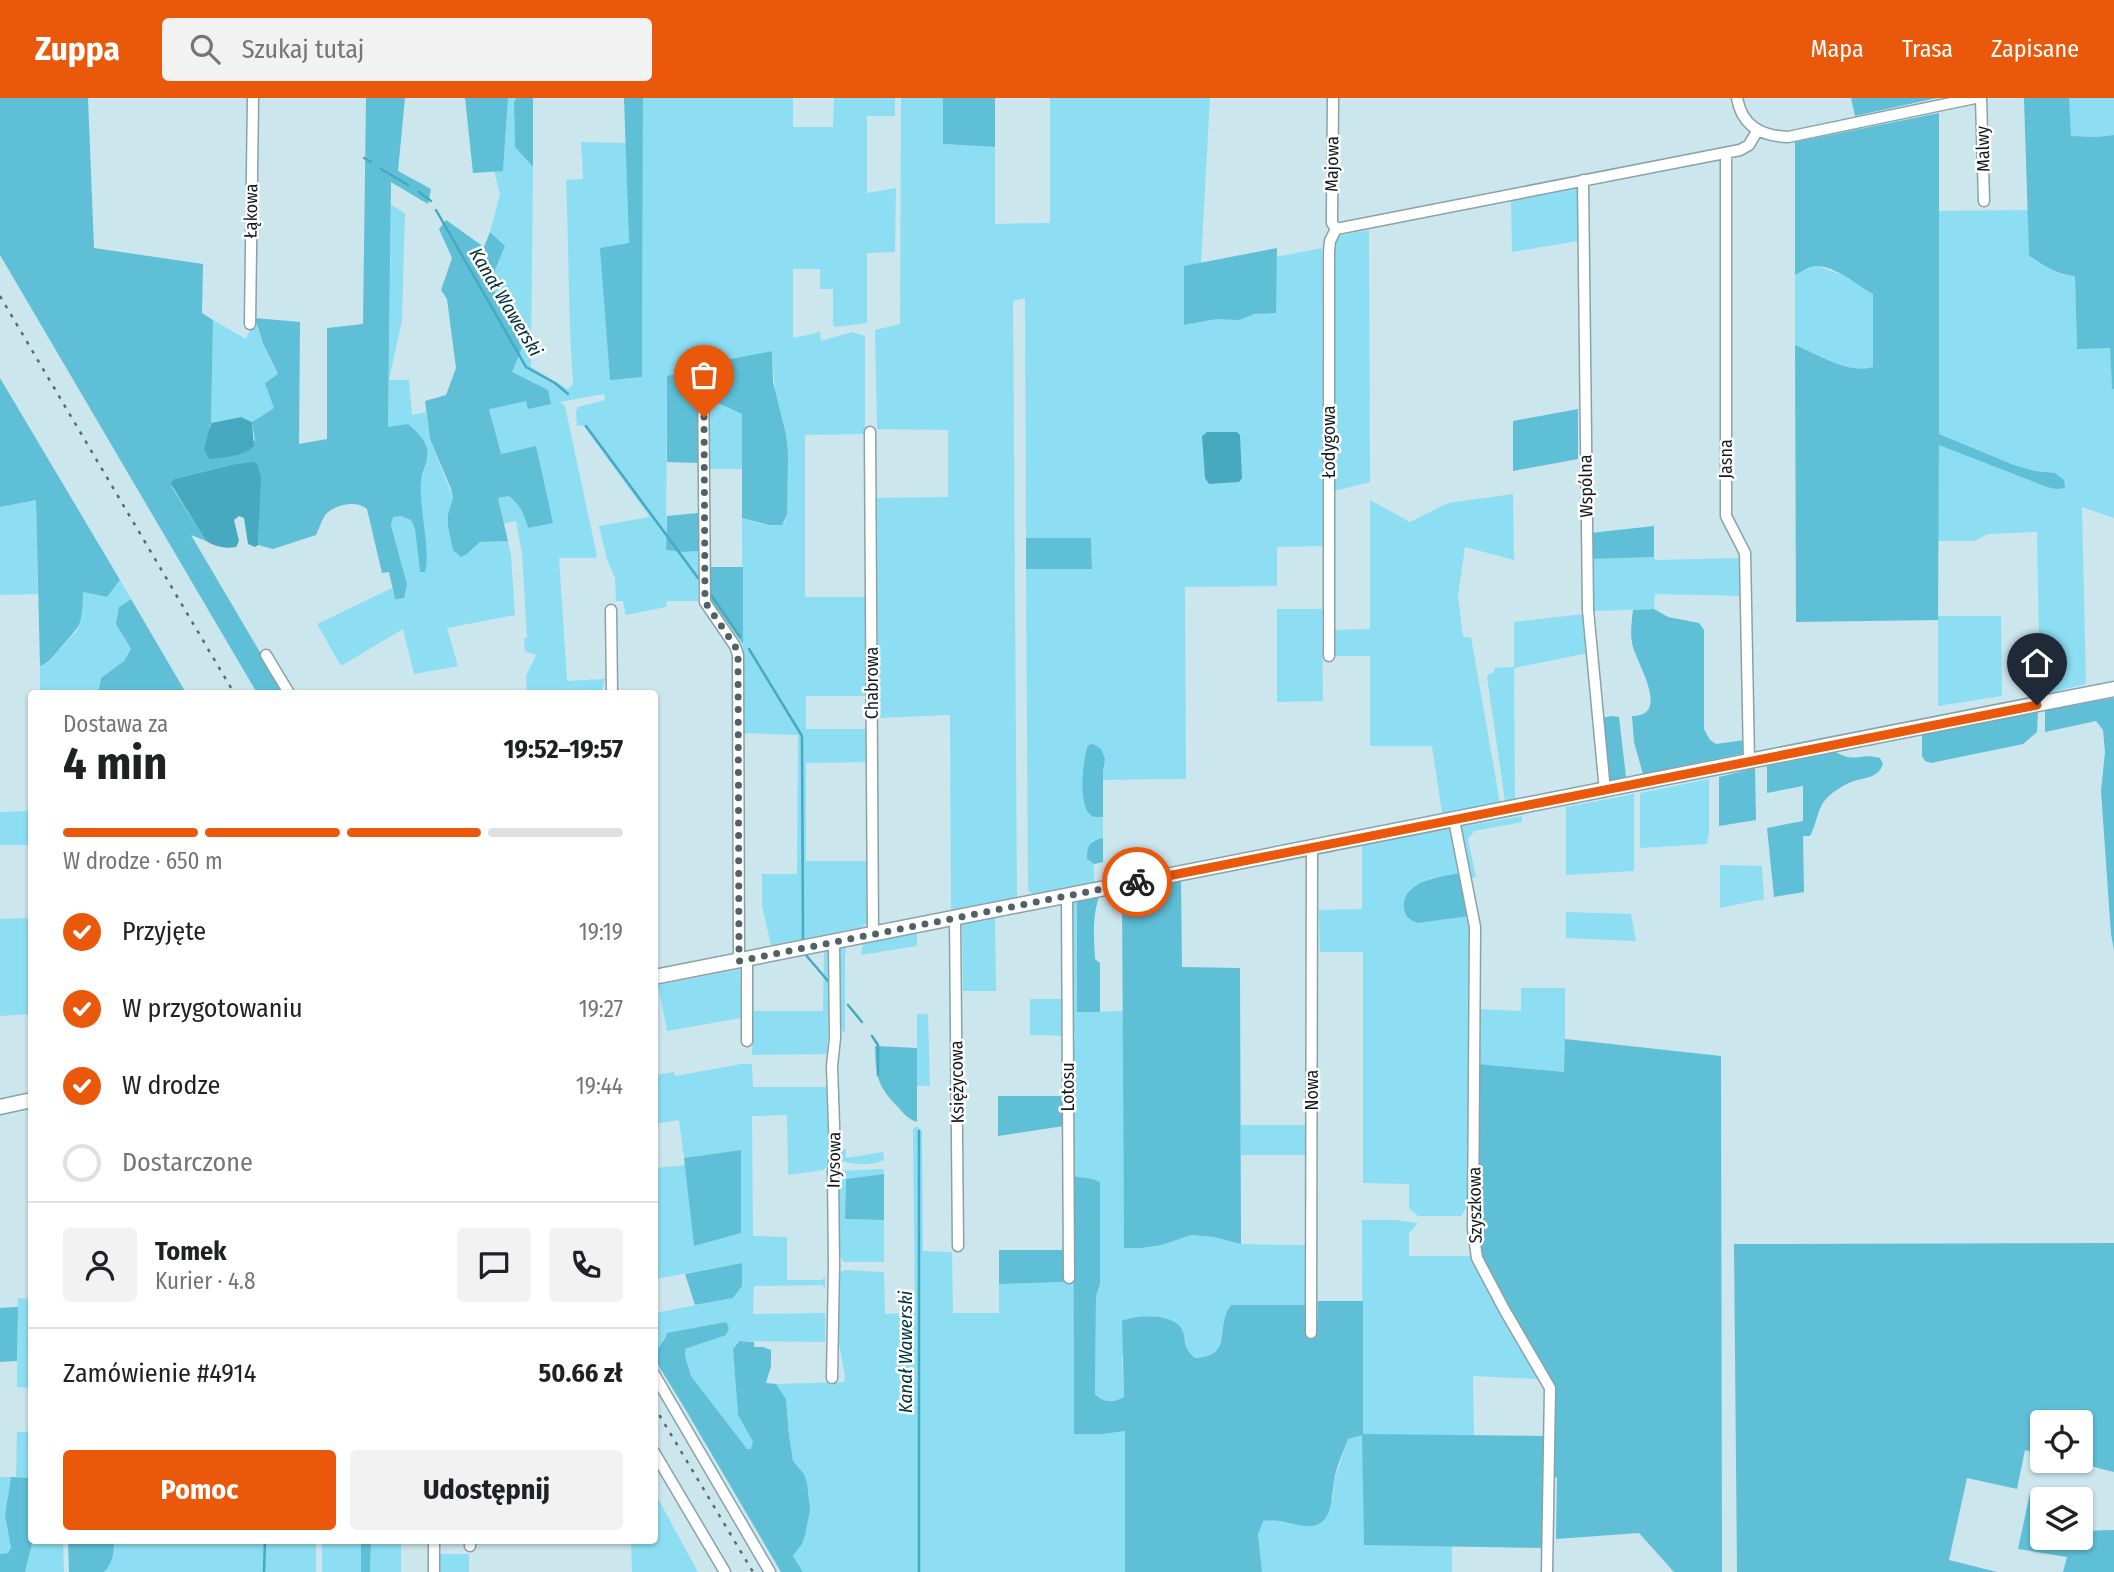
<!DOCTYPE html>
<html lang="pl">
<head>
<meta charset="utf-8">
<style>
  body { margin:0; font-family:"Fira Sans Condensed",sans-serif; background:#f2f2f2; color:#202124; height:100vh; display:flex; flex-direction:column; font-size:26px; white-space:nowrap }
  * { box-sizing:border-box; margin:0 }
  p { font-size:23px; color:#757577 }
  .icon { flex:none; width:38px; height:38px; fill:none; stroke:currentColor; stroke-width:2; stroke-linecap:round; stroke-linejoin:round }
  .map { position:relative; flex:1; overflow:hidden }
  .drawer { position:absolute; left:28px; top:592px; width:630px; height:854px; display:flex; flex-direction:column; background:#fff; border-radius:7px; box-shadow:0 2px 5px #0004 }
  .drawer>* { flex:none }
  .tools { position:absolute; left:2030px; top:1312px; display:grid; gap:14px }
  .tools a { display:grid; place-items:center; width:63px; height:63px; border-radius:7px; background:#fff; box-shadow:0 2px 5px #0004; font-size:35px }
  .pin { position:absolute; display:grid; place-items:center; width:60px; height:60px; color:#fff; margin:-72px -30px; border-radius:50% 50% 50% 0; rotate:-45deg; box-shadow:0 0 7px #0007 }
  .pin .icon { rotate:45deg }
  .courier { position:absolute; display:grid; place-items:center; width:70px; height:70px; margin:-35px; border:5px solid #ea580c; border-radius:50%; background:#fff; color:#222; box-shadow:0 2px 9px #0007 }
  .head em { font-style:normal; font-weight:700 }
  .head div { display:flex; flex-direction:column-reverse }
  .head { display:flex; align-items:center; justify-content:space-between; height:119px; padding:0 35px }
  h1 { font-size:46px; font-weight:700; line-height:52px }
  .bar { display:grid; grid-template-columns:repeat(4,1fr); gap:10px 7px; align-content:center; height:84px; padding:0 35px }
  .bar i { height:9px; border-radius:5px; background:#e0e0e0 }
  .bar .active { background:#ea580c }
  .bar p { grid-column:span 4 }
  .line { display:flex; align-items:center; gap:18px; padding:0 35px; border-top:2px solid #e0e0e0 }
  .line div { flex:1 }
  .round { display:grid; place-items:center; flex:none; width:74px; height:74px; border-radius:7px; background:#f2f2f2 }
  ol { padding:0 35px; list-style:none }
  li { display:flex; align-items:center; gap:21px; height:77px }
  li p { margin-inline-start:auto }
  li .icon { padding:7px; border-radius:50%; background:#ea580c; color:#fff; stroke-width:4 }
  li:last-child { color:#757577 }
  li i { width:38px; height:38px; border:4px solid #e0e0e0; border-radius:50% }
  .cta { display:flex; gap:14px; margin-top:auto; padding:14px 35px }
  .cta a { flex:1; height:80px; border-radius:7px; background:#ea580c; color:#fff; font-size:28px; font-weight:700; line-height:80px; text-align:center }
  .cta a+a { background:#f2f2f2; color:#202124 }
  header { display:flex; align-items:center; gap:42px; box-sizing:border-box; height:98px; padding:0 35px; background:#ea580c; color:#fff }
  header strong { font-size:33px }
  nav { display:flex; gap:38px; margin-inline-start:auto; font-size:24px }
  .search { width:490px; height:63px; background:#f2f2f2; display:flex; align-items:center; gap:18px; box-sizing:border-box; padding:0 24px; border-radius:7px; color:#757577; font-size:26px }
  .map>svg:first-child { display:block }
  .green { fill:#8ddef3; fill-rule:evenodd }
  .forest { fill:#5ebfd6 }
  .water { fill:#46a9c0 }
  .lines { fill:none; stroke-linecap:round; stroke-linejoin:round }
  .stream { stroke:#46a9c0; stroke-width:2.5 }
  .minor-casing { stroke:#89a2a8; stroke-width:13 }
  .tertiary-casing { stroke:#89a2a8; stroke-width:17 }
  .minor { stroke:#fff; stroke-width:10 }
  .tertiary { stroke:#fff; stroke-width:14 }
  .rail { stroke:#5b6b6f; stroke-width:2.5; stroke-dasharray:3.5 7; stroke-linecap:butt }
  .done { stroke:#526166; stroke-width:7; stroke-dasharray:0 12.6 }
  .route { stroke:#ea580c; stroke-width:9 }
  .labels { text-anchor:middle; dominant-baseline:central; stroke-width:5; stroke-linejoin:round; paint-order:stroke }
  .street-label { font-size:18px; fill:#111a1d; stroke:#fff }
  .water-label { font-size:19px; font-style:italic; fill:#01313b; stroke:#fff }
</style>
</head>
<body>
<header>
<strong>Zuppa</strong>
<div class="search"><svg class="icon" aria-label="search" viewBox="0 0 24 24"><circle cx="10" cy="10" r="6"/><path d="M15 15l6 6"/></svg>Szukaj tutaj</div>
<nav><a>Mapa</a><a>Trasa</a><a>Zapisane</a></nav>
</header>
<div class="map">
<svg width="2114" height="1474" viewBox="0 0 2114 1474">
  <rect width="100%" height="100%" fill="#cce6ed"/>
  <!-- green -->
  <path class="green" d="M508,0H516L514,5L515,49L533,69L531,269L568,291L573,286C568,218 569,150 566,82L583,81L581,44L626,45L629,146L601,150L610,281L642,279L643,0H793V29H833L834,0H895V18H867V95L896,90L895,154L867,155V225L835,229L833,227V191H820V171H793V240L820,234L821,243L852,234L865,238V336L805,337V499H866V598H806V631H866L867,664L806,665V763H867L868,824L862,829L771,847L762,808V776H797L798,637L743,635L742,420C756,424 773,432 785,424L772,253L715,264L712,259L696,261L694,272L667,278L666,452L684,454L698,453V503H667L666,509L626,517L623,503H616L615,480L607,461L599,428L650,419L583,327L577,328L576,313L578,309L605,302L604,296L560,304L565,308L597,458L595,460H559L567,583L605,581L601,595H527L526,578L536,557L525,553L524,540H527L522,456L516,423L504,425L498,400L509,398C521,408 524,416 528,430L552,424L536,349L500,356L489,310L526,303L548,292L511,274L522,250L490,184L505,148L490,134L500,96L494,73L503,72Z
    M901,0H943V46L995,49V126L1050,125V0H1210L1201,165L1184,168V227L1217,221L1276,214V159L1322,150L1323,448L1277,449V488L1185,489L1186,681L1102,682L1104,657L1095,720L1103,719V740L1092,743L1087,756L1089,763L1094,766V784L1032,796L1028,792L1026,471H1092L1091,440H1026L1025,200L1013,203L1017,799L951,812L950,617L878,620L877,400L948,399V332L877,331L875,232L900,226ZM1204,335L1240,337L1241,383L1209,386L1205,380Z
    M2069,0H2114V37L2095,39L2070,38Z
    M1577,89L1578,143L1512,154L1511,102Z
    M391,107L405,115L402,222L389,282H409L412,317L426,314L430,341L453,400L448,416L467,456L480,444L508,443L511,457L515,517L447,530L458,568L414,576L403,531L341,568L317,526L392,490L395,501L407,486L391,426L393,419L401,417L411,422L415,431L420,474L421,382L426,366L388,329Z
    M2028,112L2029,159C2044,168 2057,178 2075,178L2077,251L2110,249L2112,291H2114V420L2082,409L2086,586L2040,597L2037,434L1988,436L1974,443H1938L1939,347L2047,389L2044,373H2035L2014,367L1939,336V113Z
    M1369,132L1370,384L1334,393V152L1335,141L1342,137Z
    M1818,168L1842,177L1873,196V270C1848,276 1818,256 1795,247V177L1811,169Z
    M255,220L263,245L278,277L274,310L252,324L241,319L211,325L213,222L246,241Z
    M709,301L742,316V371H709Z
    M1513,396L1514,462L1465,449L1458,498L1463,539H1471L1500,705L1442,715L1432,648H1370V558H1334V532L1370,531V402L1410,424L1448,405Z
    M36,401L38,496L0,497V409Z
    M1654,459L1655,462L1739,460L1740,498L1655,496L1654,511L1593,513L1591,461Z
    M120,482L131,501L125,504L121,535L131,551L124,563L101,580L98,595H40V568L48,565L54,559L58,552L77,533L83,494L107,499Z
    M1277,511H1322L1323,603L1277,604Z
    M1585,516L1588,555L1514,570L1515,701L1505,703L1487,579L1489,576L1494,574V570L1514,569V524Z
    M1938,518H2001L2002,598L1938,608Z
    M1709,681V735L1707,746L1640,750V695Z
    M1634,696V773L1566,777V709Z
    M31,713V747H0V714Z
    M1522,718V724L1474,733L1468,741L1476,779L1471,780L1461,729Z
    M1449,730L1461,775L1431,780L1419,787L1418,825L1470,818L1469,1085L1466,1110L1461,1118H1418L1409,1110V1086L1363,1085V854H1320L1319,812L1362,811V748Z
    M1720,767L1762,768L1764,801L1720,810Z
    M1077,803V914L1123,913L1124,1150H1142L1162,1147L1191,1137L1214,1139L1241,1146L1306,1147V1207H1231C1214,1229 1235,1258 1195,1260L1187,1253L1182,1231L1122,1258L1124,1299C1113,1305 1104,1305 1095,1296L1096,1198L1100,1186V1084L1093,1081L1073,1078V950L1075,940L1071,920V805Z
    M1566,814L1631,816L1636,843L1566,840Z
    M995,819L996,893H963L962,825Z
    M31,820V916L0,918V821Z
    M917,835V848L861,857L863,845Z
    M846,850L845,860V935L839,929L837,851Z
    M829,853L831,858L827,956L752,957L753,913H823L824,854Z
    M740,871L741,920L667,933L658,887Z
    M1521,890H1565V974L1478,966V911L1521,913Z
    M1030,901H1063V938L1030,937Z
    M917,916H928L930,988H917Z
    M741,966H752L753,989H828L829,1067L823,1072L788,1077L787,1017L752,1018L753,1138L787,1139V1182H822L825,1179V1190L822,1187L754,1188L753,1216L825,1215V1244L738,1243L733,1251L738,1317L753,1344L751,1351H747L741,1343L691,1278L685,1258V1251L697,1246L667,1235L655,1257V1215L733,1200L742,1188V1165L655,1181V1070L685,1067L694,1147L741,1135V1052L684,1060L679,1022L655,1026V977L674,974L675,978Z
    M1241,1027H1307V1057H1241Z
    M917,1028L922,1033L923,1153L952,1154L953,1215H999V1186L1073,1184L1074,1335L1103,1336L1125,1333V1474H803L793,1458L802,1446L804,1376L793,1363L789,1337L786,1301L776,1286L844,1284L845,1278L839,1246L837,1179L838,1176L844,1172L884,1174L885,1216L915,1215L913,1031Z
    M841,1051H846V1060L883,1054L884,1062C873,1068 851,1067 840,1062Z
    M883,1071L884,1076L846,1081L845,1121L884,1122V1164H844L839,1157L836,1079L839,1073Z
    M1362,1122H1396L1418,1125L1409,1135V1158H1470L1539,1281L1473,1278L1474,1337H1363L1364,1446L1452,1448V1474H1262C1260,1458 1254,1438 1263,1423L1274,1421L1306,1428L1333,1401L1334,1383L1348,1341L1363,1336Z
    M18,1200L31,1201V1290L17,1289Z
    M17,1334H31V1380L16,1379Z
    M0,1379H11L5,1417L11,1450L9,1455L0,1456Z
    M655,1395L698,1474H632L631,1442H654Z
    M33,1442H63L64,1474H25Z
    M114,1442H316V1474H104C112,1466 114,1453 114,1442Z
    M322,1442H361V1474H322Z
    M371,1442H401V1474H370Z
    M440,1456H469V1474H440Z"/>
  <!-- forest -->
  <path class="forest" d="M0,0H88L94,150L203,166L202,215L213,222L211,325L209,329L255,343L252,324L274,310L265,285L278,276L263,245L255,220L300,224L299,346L327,341V230L363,226L366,0H405L398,73L431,91L428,106L391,84L388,329L408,326C415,332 423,339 426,348C431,361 421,373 421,385C419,411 431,453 425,474H420L415,431L411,422L401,418L393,419L391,427L407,486L404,500L395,501L389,474L382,475L367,411C357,402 336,406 326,416C322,421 319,431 316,437L273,451L258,447L259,419L231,367L174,381L172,389L206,443L191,437L284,595H257L0,157Z
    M465,0H508L503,73L473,75Z
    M516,0H533V69L515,49L514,5Z
    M624,0H643L642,279L610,282L600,150L629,145Z
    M943,0H995V49L943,46Z
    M1851,0H1937L1855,18Z
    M2024,0H2069L2071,38L2095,39L2114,37V291H2112L2110,250L2077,251L2075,178C2057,177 2044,168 2029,158Z
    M1939,15V336L2014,367L2035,373L2055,375L2064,382L2065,390L2056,391L2047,389L1939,347L1938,522L1796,524L1795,247C1818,256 1849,277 1873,269V196C1856,187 1836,168 1816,168C1809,168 1802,174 1795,177V44Z
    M446,122L484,149L490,134L505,148L490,184L522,250L512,274L548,292L551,306L528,311L526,303L489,311L501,356L536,348L553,425L528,430C524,416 521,408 509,398L498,400L508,443L480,444L467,456L461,459L453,452L448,428V416L453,400L451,391L430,341L425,303L446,297L456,270L447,201L441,192L452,160L439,131Z
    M1277,150L1276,215L1254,216L1239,222L1217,221L1184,227V168Z
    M772,253L773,284L786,337L788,355L787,416L782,427H769L742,420V316L709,301V274L715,264Z
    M694,272L698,277V365L667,364V278Z
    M0,280L120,482L107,499L83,494C82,527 82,526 60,550C53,558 51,564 40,568L36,402L0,409Z
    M1578,311V361L1513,373V323Z
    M698,415V453L684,454L666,452L667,418Z
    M1654,428V459L1591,461L1590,435Z
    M1026,440H1091L1092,471H1026Z
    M710,469H743V546L709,499Z
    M131,501L186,595H98L101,580L124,563L131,551L116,526L119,509Z
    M1654,511L1668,519L1699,525L1704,532V631L1710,642L1716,646L1745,642V655L1643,676L1634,644L1632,618C1673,618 1634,561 1632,545C1630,534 1632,522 1633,512Z
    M2114,600V852L2111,836L2101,693L2105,654L2103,632L2096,623L2045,634V612Z
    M2038,614L2037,634L2023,646L1931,665L1925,663L1922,658V637Z
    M1612,618L1619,619L1626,679L1607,683L1602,620Z
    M1093,646L1101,651L1105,661L1103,673V719C1098,719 1096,720 1092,718C1077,710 1083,660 1088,647Z
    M1836,654C1856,666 1860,654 1880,660L1883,666C1878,681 1864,679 1851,684C1844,687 1834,693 1828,699C1817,709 1817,726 1810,738H1803L1804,794L1774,799L1767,730L1803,723V688L1767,695V668Z
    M1755,670L1756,722L1719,728V679Z
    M1103,740V764L1094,766L1087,761C1087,747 1090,743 1103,740Z
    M1461,775L1470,818L1418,825C1410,822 1405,819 1404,810C1401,783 1442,778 1461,775Z
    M1181,783L1182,869L1240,870L1241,1146L1214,1139L1191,1137L1162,1147L1142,1150H1124L1122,795Z
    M1099,799C1092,819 1094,840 1095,861L1100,865V914H1077V803Z
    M1565,941L1721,958L1722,1474H1674L1639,1435L1556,1441L1557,1380L1551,1377L1553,1290L1477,1155L1478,966L1564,974Z
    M875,948L917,950V1024C907,1021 903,1014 895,1006C876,986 876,975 875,948Z
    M998,998H1064V1028L998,1038Z
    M741,1052V1135L694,1148L684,1060Z
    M884,1076V1122L845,1121L846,1081Z
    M1073,1078L1093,1081L1100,1084V1186L1096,1198L1095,1296C1104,1305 1113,1305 1124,1299L1122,1223C1135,1217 1172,1215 1181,1230C1188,1242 1180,1247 1195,1260C1235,1258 1214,1229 1231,1207H1306L1305,1236H1317L1318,1203H1363V1336L1545,1338L1543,1450L1364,1447L1362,1337L1348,1341C1343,1355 1336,1369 1334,1383C1331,1401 1333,1430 1306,1428C1290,1427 1280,1420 1263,1423L1258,1437L1262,1474H1125V1333L1103,1336H1074Z
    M2114,1145V1374L2071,1363H2081V1325H2042V1357L2025,1352L2017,1391L1967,1380L1949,1462L1997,1474H1737L1734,1146Z
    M999,1152H1065V1184L999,1186Z
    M742,1165V1188L733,1200L695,1207L685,1176Z
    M18,1209L17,1263L0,1264V1210Z
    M726,1224L729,1230L726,1237L685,1251V1258L691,1278L741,1343L747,1351H751L753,1344L738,1317L733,1251L739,1243L754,1244V1249H763L771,1252V1268L766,1285L776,1286L786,1301L789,1337L793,1363L804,1376L807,1385L810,1412L805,1437L802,1446L793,1458L803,1474H781L684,1309L655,1262C654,1252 664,1245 667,1235Z
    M11,1379L31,1380L32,1442H33L25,1474H0V1456L8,1455L11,1450L5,1417Z
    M2030,1395L2064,1402H2042V1440H2081V1433L2114,1432V1474H2063L2067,1459L2018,1451Z
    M68,1442H114C114,1454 113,1465 104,1474H69Z
    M361,1442H371L370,1474H361Z"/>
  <!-- water -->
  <path class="water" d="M241,319L252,324L254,348C243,359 223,359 209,361L204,351L211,325Z
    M1207,334H1237L1240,337L1242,380L1239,384L1209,386L1205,380L1202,338Z
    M253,364L257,366L261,378L258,447L255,449L248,446L244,420L239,418L234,422L239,443L236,449C225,451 216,449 206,443L171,386L174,381L231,367Z"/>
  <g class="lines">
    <!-- stream -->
    <path class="stream" d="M364,60L371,64
      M381,71L408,87
      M419,94L431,103
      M436,112L526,269L555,285L568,296
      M586,328L698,480
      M711,497L740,539
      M749,551L802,638L803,843
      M805,856L828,883
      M848,907L862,924
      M872,938L878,947V977
      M919,1033V1474
      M264,1474L265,1442"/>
    <!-- minor casing -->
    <g class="minor-casing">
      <path id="minor" d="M1333,0L1332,117V125L1336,131
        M1737,0C1742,28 1761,38 1788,39L1975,0
        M1981,0L1984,103
        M1726,55V418L1745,455L1749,663
        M1583,82L1588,512L1605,693
        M1336,131L1740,52L1749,47L1757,33
        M250,226L253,0
        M703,268L705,504L735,548L738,557L739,863
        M870,334L873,836
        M611,512L612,595
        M266,557L289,595
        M1329,558V154L1330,143L1336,131
        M1454,722L1475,829L1473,1131L1477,1160L1504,1211L1550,1290L1547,1474
        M1067,797L1069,1180
        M955,820L958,1148
        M747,943V861
        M1311,1235L1312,749
        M654,1276L770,1474
        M832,1280L834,1167L833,1075L835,1057L832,968L835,940L834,844
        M654,1354L725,1474
        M434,1442V1474
        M470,1448V1442"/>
    </g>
    <!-- tertiary casing -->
    <g class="tertiary-casing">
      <path id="tertiary" d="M654,879L2114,591
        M0,1009L32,1002"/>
    </g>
    <!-- minor -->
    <use href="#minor" class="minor"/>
    <!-- tertiary -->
    <use href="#tertiary" class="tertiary"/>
    <!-- rail -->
    <path class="rail" d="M0,198L234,595
      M654,1308L753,1474"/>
  </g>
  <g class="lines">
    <!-- done -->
    <path class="done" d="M704,319L705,504L735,548L738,556L739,863L1137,784"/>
    <!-- route -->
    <path class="route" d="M1137,784L2037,607"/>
  </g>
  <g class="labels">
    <!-- street labels -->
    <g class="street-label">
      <text transform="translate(1983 51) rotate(-92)">Malwy</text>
      <text transform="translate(1332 66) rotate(-89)">Majowa</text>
      <text transform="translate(251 113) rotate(-89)">Łąkowa</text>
      <text transform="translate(1329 344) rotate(-90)">Łodygowa</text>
      <text transform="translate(1726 361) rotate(-90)">Jasna</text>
      <text transform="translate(1586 388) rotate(-91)">Wspólna</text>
      <text transform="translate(872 585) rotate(-90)">Chabrowa</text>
      <text transform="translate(957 984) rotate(-91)">Księżycowa</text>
      <text transform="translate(1068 989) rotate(-90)">Lotosu</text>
      <text transform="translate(1312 992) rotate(-90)">Nowa</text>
      <text transform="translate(834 1062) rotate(-89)">Irysowa</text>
      <text transform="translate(1475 1107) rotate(-91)">Szyszkowa</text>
    </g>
    <!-- water labels -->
    <g class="water-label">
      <text transform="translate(506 204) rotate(59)">Kanał Wawerski</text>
      <text transform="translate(905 1254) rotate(-90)">Kanał Wawerski</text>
    </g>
  </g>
</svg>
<div class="tools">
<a><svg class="icon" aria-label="locate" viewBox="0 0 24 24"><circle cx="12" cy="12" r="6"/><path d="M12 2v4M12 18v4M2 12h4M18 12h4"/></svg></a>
<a><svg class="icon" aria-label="layers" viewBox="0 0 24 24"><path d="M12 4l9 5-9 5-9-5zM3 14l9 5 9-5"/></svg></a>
</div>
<div class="pin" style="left:704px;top:319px;background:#ea580c"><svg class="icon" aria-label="bag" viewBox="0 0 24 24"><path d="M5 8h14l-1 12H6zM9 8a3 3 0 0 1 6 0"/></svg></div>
<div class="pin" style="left:2037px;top:607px;background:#1f2937"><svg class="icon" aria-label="home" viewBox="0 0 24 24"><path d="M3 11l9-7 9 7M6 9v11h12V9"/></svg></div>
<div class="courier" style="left:1137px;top:784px"><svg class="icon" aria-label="bike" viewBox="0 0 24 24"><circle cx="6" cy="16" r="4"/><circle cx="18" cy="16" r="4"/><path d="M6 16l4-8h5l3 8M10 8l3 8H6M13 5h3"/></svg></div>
<section class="drawer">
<div class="head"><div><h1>4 min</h1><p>Dostawa za</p></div><em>19:52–19:57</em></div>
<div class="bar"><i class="active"></i><i class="active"></i><i class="active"></i><i></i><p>W drodze · 650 m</p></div>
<ol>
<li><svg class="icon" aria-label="check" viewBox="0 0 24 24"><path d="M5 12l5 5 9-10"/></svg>Przyjęte<p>19:19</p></li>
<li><svg class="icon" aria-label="check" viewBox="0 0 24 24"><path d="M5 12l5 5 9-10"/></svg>W przygotowaniu<p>19:27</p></li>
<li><svg class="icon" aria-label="check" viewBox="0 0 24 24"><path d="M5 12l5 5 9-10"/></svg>W drodze<p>19:44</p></li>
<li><i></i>Dostarczone</li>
</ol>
<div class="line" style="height:126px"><a class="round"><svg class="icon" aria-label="person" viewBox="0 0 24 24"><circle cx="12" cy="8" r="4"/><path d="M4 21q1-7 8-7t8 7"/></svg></a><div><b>Tomek</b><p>Kurier · 4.8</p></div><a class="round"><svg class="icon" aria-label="chat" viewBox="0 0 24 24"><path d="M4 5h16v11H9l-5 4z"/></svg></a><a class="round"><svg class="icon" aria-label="phone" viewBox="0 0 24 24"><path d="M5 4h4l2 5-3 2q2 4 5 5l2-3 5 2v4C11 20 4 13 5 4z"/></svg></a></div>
<div class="line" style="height:91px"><div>Zamówienie #4914</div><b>50.66 zł</b></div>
<div class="cta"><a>Pomoc</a><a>Udostępnij</a></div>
</section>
</div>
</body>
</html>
